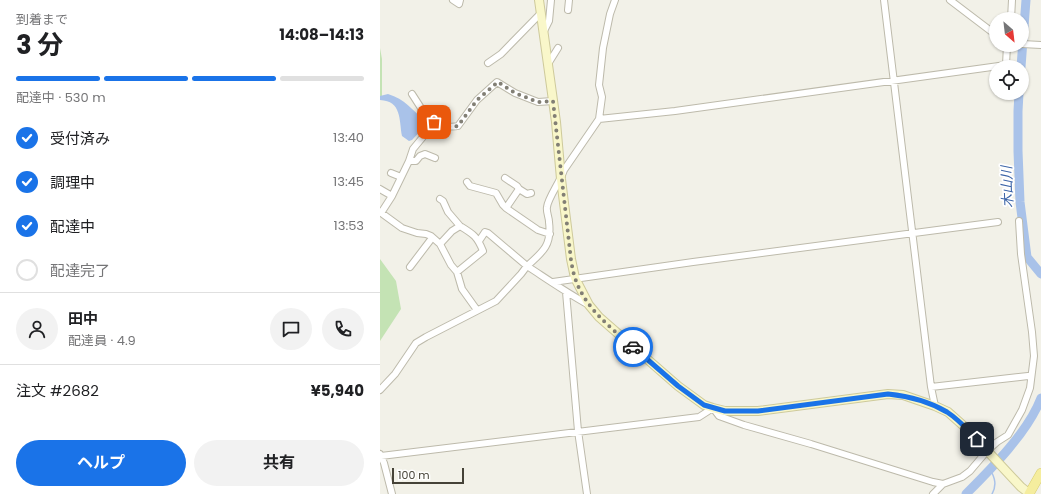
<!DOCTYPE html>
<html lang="ja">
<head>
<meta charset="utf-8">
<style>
  body { margin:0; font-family:Poppins,"Noto Sans JP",sans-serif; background:#f2f2f2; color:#202124; height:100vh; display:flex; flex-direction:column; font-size:15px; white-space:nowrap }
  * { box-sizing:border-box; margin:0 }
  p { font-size:13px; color:#757577 }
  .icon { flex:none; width:22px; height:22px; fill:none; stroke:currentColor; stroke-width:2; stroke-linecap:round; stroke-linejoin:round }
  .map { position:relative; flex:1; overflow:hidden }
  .side { display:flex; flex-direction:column; background:#fff; width:380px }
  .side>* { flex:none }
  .needle { width:26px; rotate:152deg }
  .buttons { position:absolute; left:609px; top:12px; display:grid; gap:8px }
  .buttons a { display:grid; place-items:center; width:40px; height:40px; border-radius:50%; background:#fff; box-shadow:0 1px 3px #0004; font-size:20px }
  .scale { position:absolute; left:12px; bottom:10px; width:72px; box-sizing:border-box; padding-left:4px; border:2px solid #454237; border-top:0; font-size:11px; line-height:14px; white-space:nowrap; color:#454237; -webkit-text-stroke:3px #fff; paint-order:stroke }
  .pin { position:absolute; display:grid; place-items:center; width:34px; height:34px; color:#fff; margin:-17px; border-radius:8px; box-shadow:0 2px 6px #0006 }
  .courier { position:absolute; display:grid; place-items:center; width:40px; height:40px; margin:-20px; border:3px solid #1a73e8; border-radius:50%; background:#fff; color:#222; box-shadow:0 1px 5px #0007 }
  .head em { font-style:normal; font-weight:700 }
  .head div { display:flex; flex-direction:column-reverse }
  .head { display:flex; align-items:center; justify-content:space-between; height:68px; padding:0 16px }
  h1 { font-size:26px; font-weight:700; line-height:30px }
  .bar { display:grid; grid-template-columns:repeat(4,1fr); gap:6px 4px; align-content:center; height:48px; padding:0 16px }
  .bar i { height:5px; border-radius:3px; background:#e0e0e0 }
  .bar .selected { background:#1a73e8 }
  .bar p { grid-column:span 4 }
  .line { display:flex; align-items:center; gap:10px; padding:0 16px; border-top:1px solid #e0e0e0 }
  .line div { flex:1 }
  .round { display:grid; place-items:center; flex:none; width:42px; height:42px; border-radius:21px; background:#f2f2f2 }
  ol { padding:0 16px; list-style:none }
  li { display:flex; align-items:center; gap:12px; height:44px }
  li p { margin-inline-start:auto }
  li .icon { padding:4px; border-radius:50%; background:#1a73e8; color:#fff; stroke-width:4 }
  li:last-child { color:#757577 }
  li i { width:22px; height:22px; border:2px solid #e0e0e0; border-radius:50% }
  .action { display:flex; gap:8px; margin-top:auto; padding:8px 16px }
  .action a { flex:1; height:46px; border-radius:24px; background:#1a73e8; color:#fff; font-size:16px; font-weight:700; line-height:46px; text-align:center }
  .action a+a { background:#f2f2f2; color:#202124 }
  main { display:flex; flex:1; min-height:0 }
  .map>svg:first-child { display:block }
  .green { fill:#c4e3b4 }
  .water { fill:#a9c2e9 }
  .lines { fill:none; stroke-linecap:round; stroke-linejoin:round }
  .stream { stroke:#a9c2e9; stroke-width:1.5 }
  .river { stroke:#a9c2e9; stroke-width:9 }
  .street-casing { stroke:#bdbaab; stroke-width:8 }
  .secondary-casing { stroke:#ceca9b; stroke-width:10 }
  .primary-casing { stroke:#d8ce6f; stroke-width:10 }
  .street { stroke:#fff; stroke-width:6 }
  .secondary { stroke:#f9f7ca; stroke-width:8 }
  .primary { stroke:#f5ed9e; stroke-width:9 }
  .done { stroke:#827f75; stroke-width:4; stroke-dasharray:0 7.2 }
  .route { stroke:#1a73e8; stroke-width:5 }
  .labels { text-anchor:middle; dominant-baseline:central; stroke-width:3.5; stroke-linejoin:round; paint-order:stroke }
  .water-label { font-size:14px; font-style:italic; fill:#3a63a6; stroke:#fff }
</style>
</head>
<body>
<main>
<section class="side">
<div class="head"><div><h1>3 分</h1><p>到着まで</p></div><em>14:08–14:13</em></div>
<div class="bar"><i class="selected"></i><i class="selected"></i><i class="selected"></i><i></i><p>配達中 · 530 m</p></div>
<ol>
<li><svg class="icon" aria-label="check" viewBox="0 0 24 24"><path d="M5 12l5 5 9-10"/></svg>受付済み<p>13:40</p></li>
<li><svg class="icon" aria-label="check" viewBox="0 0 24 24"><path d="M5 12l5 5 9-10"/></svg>調理中<p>13:45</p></li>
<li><svg class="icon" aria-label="check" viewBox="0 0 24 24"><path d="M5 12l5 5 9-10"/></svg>配達中<p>13:53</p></li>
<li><i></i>配達完了</li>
</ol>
<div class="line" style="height:72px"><a class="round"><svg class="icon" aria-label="person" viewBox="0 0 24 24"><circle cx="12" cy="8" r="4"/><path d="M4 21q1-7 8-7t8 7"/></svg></a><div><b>田中</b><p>配達員 · 4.9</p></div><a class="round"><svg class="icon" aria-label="chat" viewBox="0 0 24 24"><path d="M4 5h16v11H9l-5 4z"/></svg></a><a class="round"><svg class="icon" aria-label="phone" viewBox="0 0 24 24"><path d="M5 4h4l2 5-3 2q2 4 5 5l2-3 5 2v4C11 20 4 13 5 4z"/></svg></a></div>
<div class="line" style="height:52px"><div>注文 #2682</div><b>¥5,940</b></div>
<div class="action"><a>ヘルプ</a><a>共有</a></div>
</section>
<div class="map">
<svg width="661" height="494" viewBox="0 0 661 494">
  <rect width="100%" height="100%" fill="#f2f1e8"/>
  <!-- green -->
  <path class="green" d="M0,48L2,59V96L0,99Z
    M0,259L16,281L21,309L0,341Z"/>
  <!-- water -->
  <path class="water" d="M8,94C25,99 32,110 45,121L46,125L32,140L29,141L22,136C19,120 22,101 0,100V96Z"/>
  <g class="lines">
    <!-- stream -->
    <path class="stream" d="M610,469C615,478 617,485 612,494"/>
    <!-- river -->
    <path class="river" d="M641,67L646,0
      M639,93L638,111V151L640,202L647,257L661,274
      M586,494C612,468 648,432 661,398"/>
    <!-- street casing -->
    <g class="street-casing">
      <path id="street" d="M73,0L79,4L80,0
        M504,0L551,387L555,406
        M570,0L616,35
        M188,10L189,0
        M631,19L632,0
        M164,31L169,21L171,0
        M642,44L661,45
        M108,63L121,54L161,13
        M168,64L178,48
        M219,119L295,111L626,65L627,45
        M52,126C61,125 71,128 78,126L97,100L117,82L135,93L158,102L173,101
        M29,161L33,149L52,126L54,122C51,113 49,113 41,108L32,94
        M11,173L21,177
        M125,178L137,186L139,189L126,208L158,230L170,234
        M87,182L90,186L116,193L123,205L126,208
        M0,189L12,196L1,213
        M139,189L147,194L151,193
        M12,196L29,161H36L40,156L45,154L55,158
        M60,199L63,201L68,212L80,226L72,231L60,244
        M0,212L22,228L37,233L46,234L51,236L60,244L71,265L77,272L82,289L97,310
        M99,241L105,232L108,233L147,266C163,252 172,245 169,222C169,217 166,212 167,207C168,198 180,182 184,170L219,119L222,97L219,85L223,48L230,14L235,0
        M30,267L52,238
        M77,272L103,251C97,236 93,234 80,226
        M173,282L313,262L618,222
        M186,292L198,431L207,494
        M551,387L648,376
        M0,390L15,374L36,343L46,337L116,301L141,274L147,266C167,279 187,293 209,305
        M0,454L4,463L12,494
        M1,456L319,417L333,408L339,416L364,425L431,444L553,482L563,484
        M553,494L563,484L582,477L590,471L607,451L617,442L628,435L642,410L650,388L654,356L652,332L641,254L639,221"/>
    </g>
    <!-- secondary casing -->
    <g class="secondary-casing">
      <path id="secondary" d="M159,0L176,122L181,179L191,259L195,278L209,305L219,317L298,386L324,405L333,408L345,411H378L508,394L523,395L555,406L568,412L586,428L641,487L650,494"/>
    </g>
    <!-- primary casing -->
    <g class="primary-casing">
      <path id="primary" d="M649,494L661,473"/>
    </g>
    <!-- street -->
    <use href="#street" class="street"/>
    <!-- secondary -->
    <use href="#secondary" class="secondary"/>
    <!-- primary -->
    <use href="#primary" class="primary"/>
  </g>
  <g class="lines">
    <!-- done -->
    <path class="done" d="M54,122L52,126C61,125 71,128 78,126L97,100L118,82L135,93L158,102L173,101L191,260C192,266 193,272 195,278C205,308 230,327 253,347"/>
    <!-- route -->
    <path class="route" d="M253,347L298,386L324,405L345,411H378L508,394C527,396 550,402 567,412C578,419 588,430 597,439"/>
  </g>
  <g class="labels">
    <!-- water labels -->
    <g class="water-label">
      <text transform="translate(627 187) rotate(-92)">木山川</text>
    </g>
  </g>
</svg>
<div class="buttons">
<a><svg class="needle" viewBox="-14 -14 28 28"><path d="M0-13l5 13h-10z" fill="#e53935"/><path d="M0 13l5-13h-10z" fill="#757577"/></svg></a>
<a><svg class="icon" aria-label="locate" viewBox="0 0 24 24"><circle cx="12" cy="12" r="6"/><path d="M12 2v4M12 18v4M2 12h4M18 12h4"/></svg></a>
</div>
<div class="scale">100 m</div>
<div class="pin" style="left:54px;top:122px;background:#ea580c"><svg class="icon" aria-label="bag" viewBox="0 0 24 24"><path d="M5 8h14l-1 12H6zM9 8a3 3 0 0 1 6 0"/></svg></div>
<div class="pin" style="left:597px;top:439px;background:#1f2937"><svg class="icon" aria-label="home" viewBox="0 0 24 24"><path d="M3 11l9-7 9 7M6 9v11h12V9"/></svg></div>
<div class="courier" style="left:253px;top:347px"><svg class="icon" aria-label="car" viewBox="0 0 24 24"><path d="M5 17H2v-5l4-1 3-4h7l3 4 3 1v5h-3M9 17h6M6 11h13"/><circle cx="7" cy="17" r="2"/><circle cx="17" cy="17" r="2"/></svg></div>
</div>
</main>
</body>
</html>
